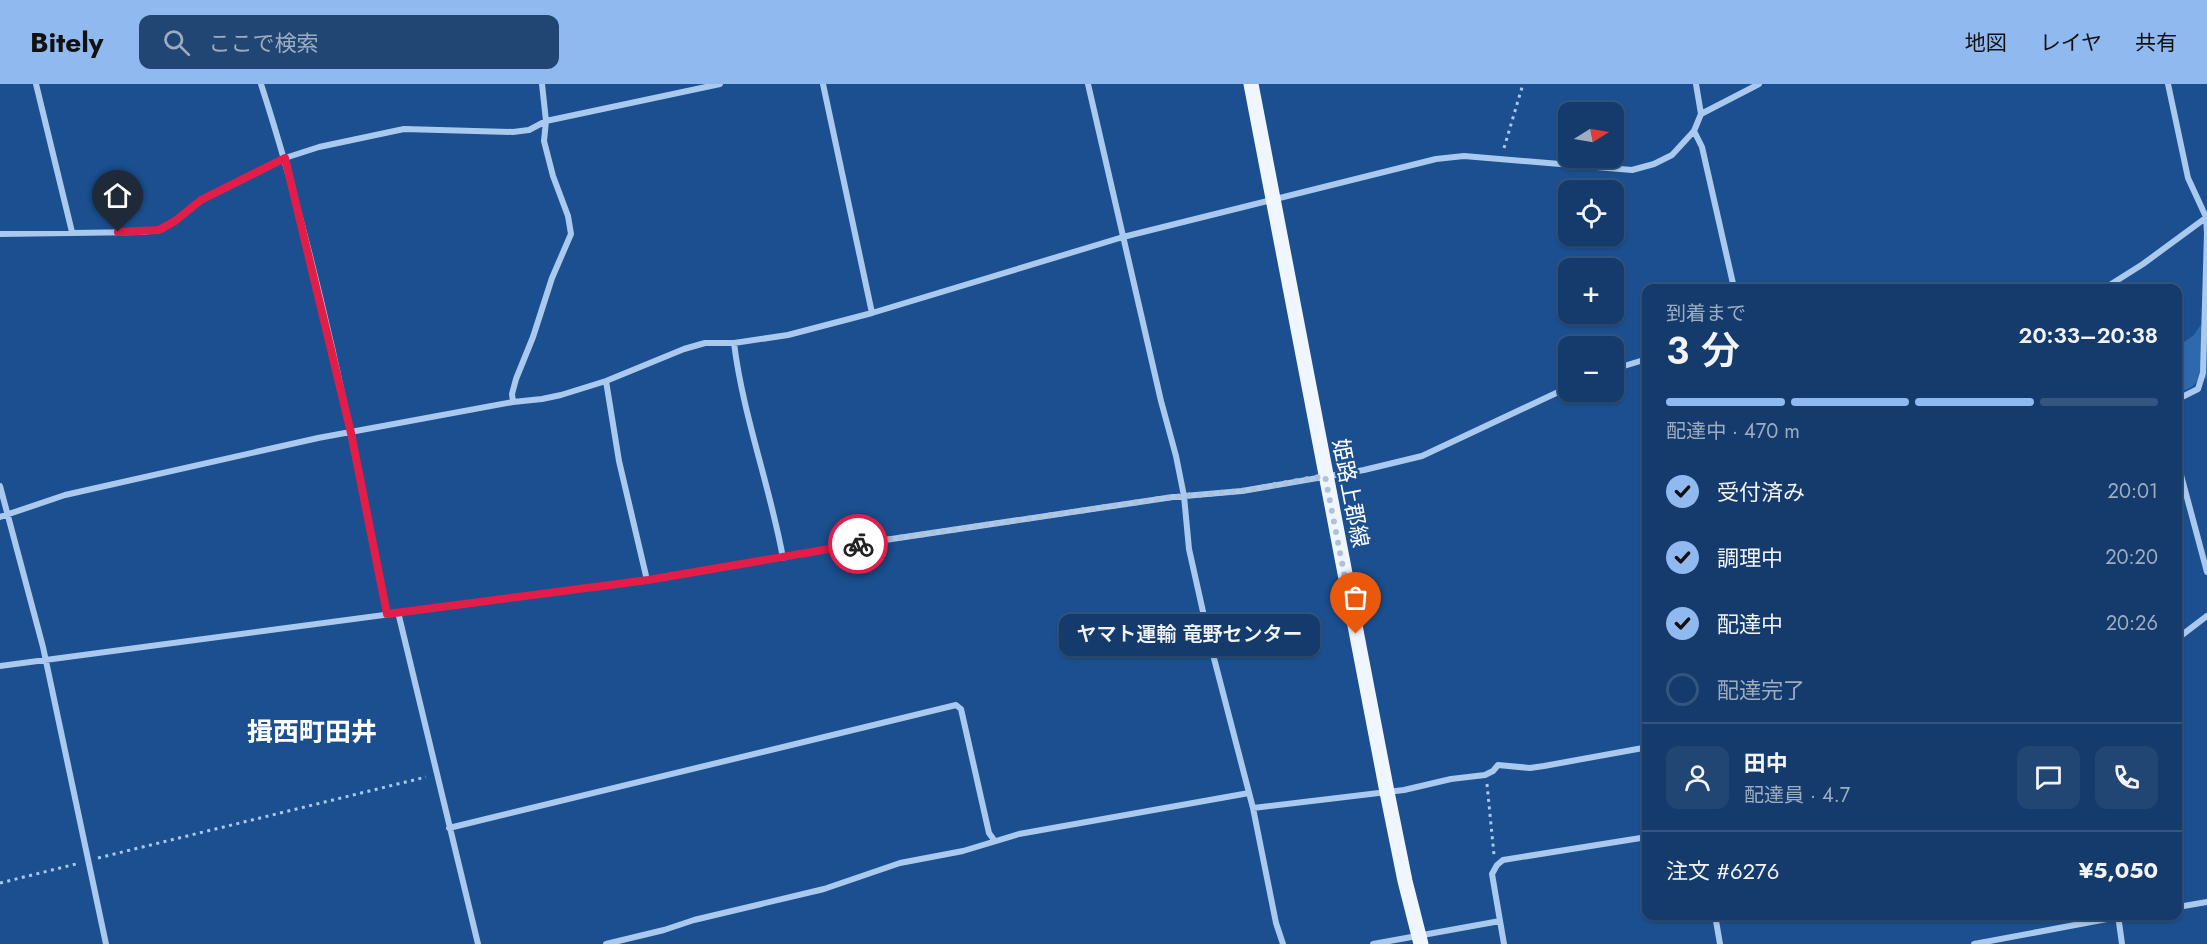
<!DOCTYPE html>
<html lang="ja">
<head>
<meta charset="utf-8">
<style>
  body { margin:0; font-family:Jost,"Noto Sans JP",sans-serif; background:#214673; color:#f1f3f6; height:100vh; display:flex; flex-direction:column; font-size:22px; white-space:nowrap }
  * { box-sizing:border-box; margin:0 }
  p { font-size:20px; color:#9dadc1 }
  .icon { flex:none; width:33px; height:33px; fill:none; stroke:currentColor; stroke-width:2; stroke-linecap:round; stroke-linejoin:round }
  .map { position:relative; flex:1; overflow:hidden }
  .side { position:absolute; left:1642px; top:200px; width:540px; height:636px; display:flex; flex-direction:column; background:#143b6b; border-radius:12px; box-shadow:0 2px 4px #0004,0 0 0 2px #33557e }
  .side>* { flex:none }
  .needle { width:39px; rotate:79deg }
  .buttons { position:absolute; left:1558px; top:18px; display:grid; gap:12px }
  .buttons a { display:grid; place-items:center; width:66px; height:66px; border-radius:12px; background:#143b6b; box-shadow:0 2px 4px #0004,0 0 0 2px #33557e; font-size:30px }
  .pin { position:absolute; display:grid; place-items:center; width:51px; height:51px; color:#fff; margin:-62px -26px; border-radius:50% 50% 50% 0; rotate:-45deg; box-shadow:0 0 6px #0007 }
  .pin .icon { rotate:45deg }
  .courier { position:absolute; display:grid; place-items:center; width:60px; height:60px; margin:-30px; border:4px solid #e11d48; border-radius:50%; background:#fff; color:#222; box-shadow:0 2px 8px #0007 }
  .bubble { position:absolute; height:42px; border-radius:12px; background:#143b6b; box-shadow:0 2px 4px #0004,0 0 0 2px #33557e; font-size:20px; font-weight:600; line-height:42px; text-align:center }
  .overview em { font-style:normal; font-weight:600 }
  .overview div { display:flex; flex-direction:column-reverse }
  .overview { display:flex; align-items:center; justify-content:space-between; height:102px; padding:0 24px }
  h1 { font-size:39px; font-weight:600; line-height:45px }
  .bar { display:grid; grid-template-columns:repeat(4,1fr); gap:9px 6px; align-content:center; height:72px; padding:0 24px }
  .bar i { height:8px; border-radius:4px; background:#33557e }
  .bar .current { background:#90b9f0 }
  .bar p { grid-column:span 4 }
  .line { display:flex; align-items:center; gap:15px; padding:0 24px; border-top:2px solid #33557e }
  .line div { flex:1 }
  .round { display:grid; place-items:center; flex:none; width:63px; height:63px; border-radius:12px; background:#214673 }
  ol { padding:0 24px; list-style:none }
  li { display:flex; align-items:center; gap:18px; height:66px }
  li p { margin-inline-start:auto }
  li .icon { padding:6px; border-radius:50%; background:#90b9f0; color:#111; stroke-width:4 }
  li:last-child { color:#9dadc1 }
  li i { width:33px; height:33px; border:3px solid #33557e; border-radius:50% }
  header { display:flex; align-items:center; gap:36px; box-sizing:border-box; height:84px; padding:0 30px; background:#90b9f0; color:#111 }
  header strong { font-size:28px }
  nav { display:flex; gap:33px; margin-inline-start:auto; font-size:21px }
  .search { width:420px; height:54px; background:#214673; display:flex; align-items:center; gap:15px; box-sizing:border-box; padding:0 21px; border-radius:12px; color:#9dadc1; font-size:22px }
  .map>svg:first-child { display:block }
  .green { fill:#2e69ad }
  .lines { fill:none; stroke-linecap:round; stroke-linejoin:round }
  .path { stroke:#a9c9ee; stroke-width:3; stroke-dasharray:3 4.5; stroke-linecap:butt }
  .street { stroke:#a9c9ee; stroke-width:6 }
  .primary { stroke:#f0f6ff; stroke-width:15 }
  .done { stroke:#afc1d8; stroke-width:6; stroke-dasharray:0 10.8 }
  .route { stroke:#e11d48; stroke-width:8 }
  .labels { text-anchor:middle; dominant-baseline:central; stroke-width:4.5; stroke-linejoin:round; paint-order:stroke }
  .street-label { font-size:22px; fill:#fff; stroke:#1b4f8f }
  .quarter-label { font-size:26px; font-weight:bold; fill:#fff; stroke:#1b4f8f }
</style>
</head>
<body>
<header>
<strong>Bitely</strong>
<div class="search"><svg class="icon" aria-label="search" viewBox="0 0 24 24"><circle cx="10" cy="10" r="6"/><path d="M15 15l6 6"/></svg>ここで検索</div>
<nav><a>地図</a><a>レイヤ</a><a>共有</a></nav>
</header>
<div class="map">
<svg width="2207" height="860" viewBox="0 0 2207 860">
  <rect width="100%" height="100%" fill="#1b4f8f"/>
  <!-- green -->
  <path class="green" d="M2207,232V295L2200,294L2192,303L2178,309V262L2193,252Z"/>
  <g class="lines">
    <!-- path -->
    <path class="path" d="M1504,64L1523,0
      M1487,700L1494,771
      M98,774L426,693
      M0,799L80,779"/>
    <!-- street -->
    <path class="street" d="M36,0L72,148
      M261,0C317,173 352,352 387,530
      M823,0L872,229
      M1088,0L1161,317L1176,372L1184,412L1189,465L1210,559L1253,724L1276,839L1283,860
      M2168,0L2188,94L2206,133L2207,149L2203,289L2198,305L2178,315
      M1701,30L1759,0
      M1694,47L1702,63L1734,204
      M0,150L142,148L158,146L175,137L201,116L285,74L319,63L404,45L513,48L529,46L546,37L720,0
      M2105,204L2143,180L2207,133
      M734,259C743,332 770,402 783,474
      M1614,285L1647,275
      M606,297L619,377L647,496
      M513,318L512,310L516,295L533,253L552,194L571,150L568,132L553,92L544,57L546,37L542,0
      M2178,380L2207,488
      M0,402L43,563L106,860
      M0,433L65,411L318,354L513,318L542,315L561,311L606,297L684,265L705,259H734L788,251L872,229L1123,153L1436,75L1464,72L1632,86L1654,80L1672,71L1694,47L1701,30L1696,0
      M398,528L478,860
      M2178,554L2207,532
      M0,582L647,496L858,460L1173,413L1242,407L1364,386L1422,372L1569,303
      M1253,724L1404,706L1451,695L1485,691L1493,687L1498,681L1530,684L1544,682L1643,664L1647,665
      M449,744L956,621L961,625L989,749L994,756
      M2178,823L2207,818
      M1715,831L1720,860
      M2118,831L2122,860
      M606,860L664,846L694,836L824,805L900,779L963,767L1019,750L1249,709
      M1373,860L1500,837
      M1504,860L1492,790L1497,781L1503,776L1647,753
      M1974,860L2128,831"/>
    <!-- primary -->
    <path class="primary" d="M1251,0L1387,708L1405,797L1421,860"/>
  </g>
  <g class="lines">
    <!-- done -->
    <path class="done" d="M858,460L1173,413L1242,407L1325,392L1356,550"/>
    <!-- route -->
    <path class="route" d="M118,148L159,146L175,137L201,116L285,74L351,349L387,530L648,496L858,460"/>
  </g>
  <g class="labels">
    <!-- street labels -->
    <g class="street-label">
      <text transform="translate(1351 409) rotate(79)">姫路上郡線</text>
    </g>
    <!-- quarter labels -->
    <g class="quarter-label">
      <text x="312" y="648">揖西町田井</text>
    </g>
  </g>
</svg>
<div class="buttons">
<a><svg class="needle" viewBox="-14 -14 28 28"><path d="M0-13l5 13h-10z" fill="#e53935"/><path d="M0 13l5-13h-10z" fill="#9dadc1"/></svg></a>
<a><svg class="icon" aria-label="locate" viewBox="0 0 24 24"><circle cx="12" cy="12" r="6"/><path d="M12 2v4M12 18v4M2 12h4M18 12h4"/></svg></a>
<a>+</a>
<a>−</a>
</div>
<div class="pin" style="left:1356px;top:550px;background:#ea580c"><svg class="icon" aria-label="bag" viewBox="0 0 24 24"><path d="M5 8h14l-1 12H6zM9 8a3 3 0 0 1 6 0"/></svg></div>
<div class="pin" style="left:118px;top:148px;background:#1f2937"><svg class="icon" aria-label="home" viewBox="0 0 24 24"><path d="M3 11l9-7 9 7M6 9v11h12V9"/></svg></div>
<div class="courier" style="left:858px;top:460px"><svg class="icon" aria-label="bike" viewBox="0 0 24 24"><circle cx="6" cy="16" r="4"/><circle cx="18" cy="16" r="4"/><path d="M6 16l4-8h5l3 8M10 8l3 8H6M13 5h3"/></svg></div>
<div class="bubble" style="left:1059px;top:530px;width:261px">ヤマト運輸 竜野センター</div>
<section class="side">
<div class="overview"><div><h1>3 分</h1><p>到着まで</p></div><em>20:33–20:38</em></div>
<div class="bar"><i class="current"></i><i class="current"></i><i class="current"></i><i></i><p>配達中 · 470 m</p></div>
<ol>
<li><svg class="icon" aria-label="check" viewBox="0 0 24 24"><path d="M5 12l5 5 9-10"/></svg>受付済み<p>20:01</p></li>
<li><svg class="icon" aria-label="check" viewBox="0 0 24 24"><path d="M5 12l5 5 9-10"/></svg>調理中<p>20:20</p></li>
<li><svg class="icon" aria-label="check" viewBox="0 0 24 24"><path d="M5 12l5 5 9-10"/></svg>配達中<p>20:26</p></li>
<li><i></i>配達完了</li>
</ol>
<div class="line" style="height:108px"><a class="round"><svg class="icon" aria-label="person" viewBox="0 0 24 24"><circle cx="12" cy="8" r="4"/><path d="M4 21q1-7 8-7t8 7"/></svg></a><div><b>田中</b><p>配達員 · 4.7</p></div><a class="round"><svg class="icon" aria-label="chat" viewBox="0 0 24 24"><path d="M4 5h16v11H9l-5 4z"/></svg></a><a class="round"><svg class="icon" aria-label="phone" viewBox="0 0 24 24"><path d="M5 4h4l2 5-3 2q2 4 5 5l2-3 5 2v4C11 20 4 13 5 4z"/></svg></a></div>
<div class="line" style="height:78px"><div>注文 #6276</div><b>¥5,050</b></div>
</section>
</div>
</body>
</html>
